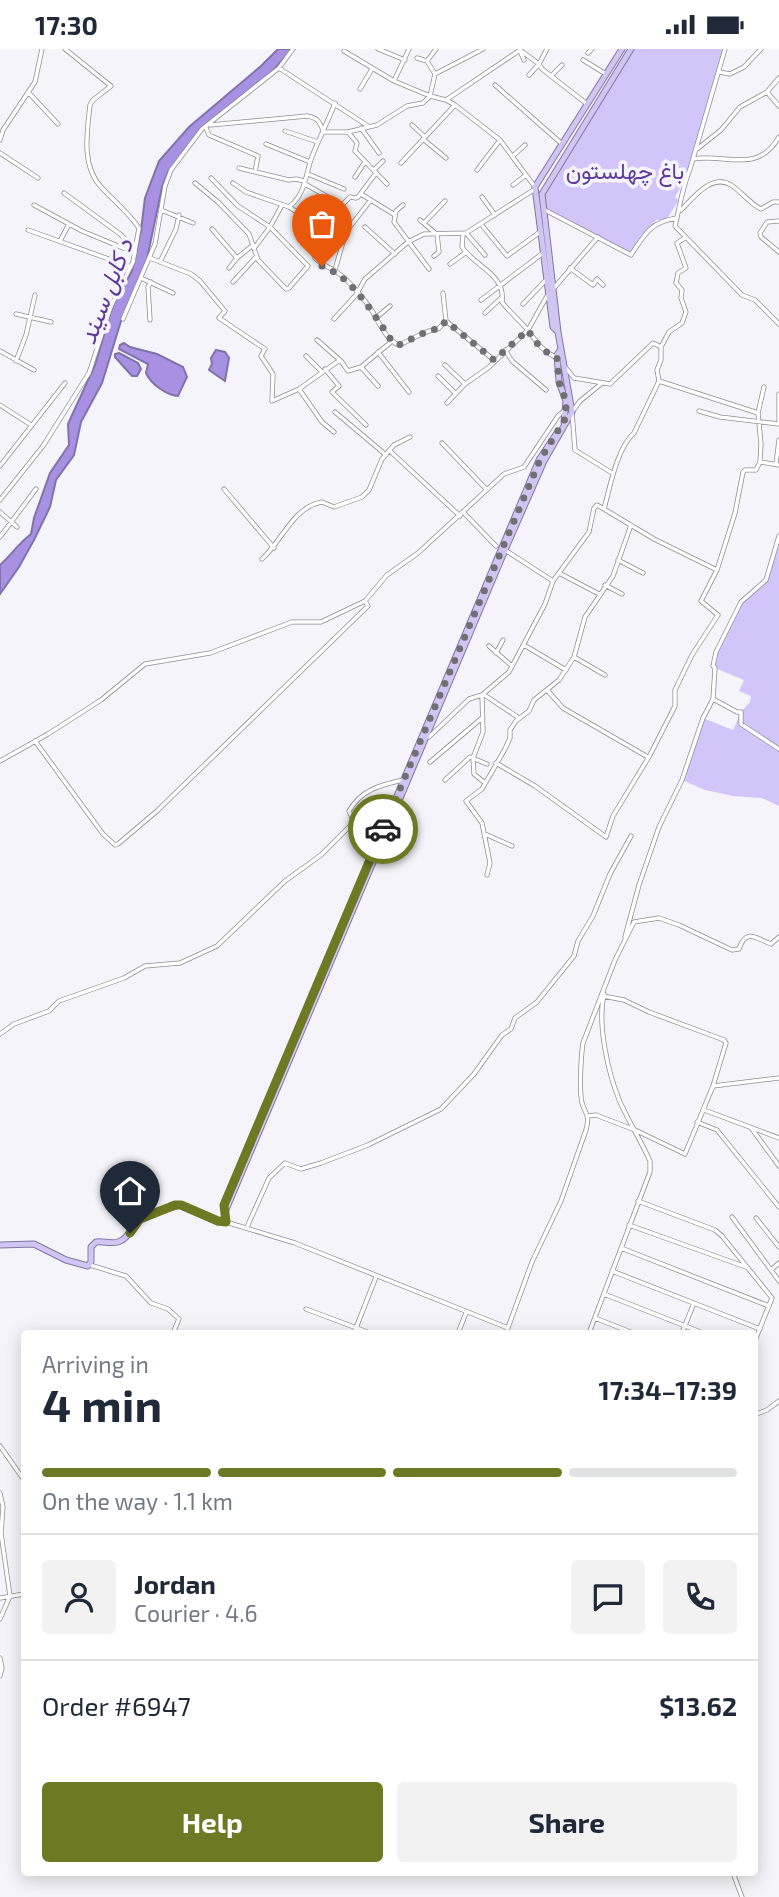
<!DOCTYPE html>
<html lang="en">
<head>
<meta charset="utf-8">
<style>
  body { margin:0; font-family:"Exo 2",Vazirmatn,sans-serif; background:#f2f2f3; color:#1f2937; height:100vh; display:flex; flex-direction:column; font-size:26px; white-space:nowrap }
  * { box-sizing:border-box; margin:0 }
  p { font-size:23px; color:#747a83 }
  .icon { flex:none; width:38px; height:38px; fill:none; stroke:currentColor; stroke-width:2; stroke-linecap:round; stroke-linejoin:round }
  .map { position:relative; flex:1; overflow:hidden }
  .sheet { position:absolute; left:21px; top:1281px; width:737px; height:546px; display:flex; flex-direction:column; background:#fff; border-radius:7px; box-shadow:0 4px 18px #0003 }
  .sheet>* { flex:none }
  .pin { position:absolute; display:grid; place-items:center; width:60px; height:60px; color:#fff; margin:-72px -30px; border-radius:50% 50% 50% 0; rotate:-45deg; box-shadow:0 0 7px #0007 }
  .pin .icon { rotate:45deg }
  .courier { position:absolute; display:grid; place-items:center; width:70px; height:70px; margin:-35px; border:5px solid #6e7924; border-radius:50%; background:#fff; color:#222; box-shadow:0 2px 9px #0007 }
  .headline em { font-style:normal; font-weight:700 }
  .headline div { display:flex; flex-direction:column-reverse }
  .headline { display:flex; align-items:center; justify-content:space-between; height:119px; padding:0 21px }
  h1 { font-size:46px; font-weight:700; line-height:52px }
  .bar { display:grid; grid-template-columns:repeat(4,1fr); gap:10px 7px; align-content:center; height:84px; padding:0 21px }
  .bar i { height:9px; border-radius:5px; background:#e0e1e3 }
  .bar .selected { background:#6e7924 }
  .bar p { grid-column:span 4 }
  .line { display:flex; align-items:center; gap:18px; padding:0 21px; border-top:2px solid #e0e1e3 }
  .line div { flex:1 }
  .round { display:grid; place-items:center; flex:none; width:74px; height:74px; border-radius:7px; background:#f2f2f3 }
  .primary-button { display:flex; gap:14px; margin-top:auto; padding:14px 21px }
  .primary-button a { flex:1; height:80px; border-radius:7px; background:#6e7924; color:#fff; font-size:28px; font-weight:700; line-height:80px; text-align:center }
  .primary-button a+a { background:#f2f2f3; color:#1f2937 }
  .status { display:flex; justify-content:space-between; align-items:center; height:49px; padding:0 35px; background:#fff; direction:ltr }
  .status svg { height:19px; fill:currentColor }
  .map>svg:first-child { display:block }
  .green { fill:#d2c5fa }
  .water { fill:#a891e2; stroke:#8272ab; stroke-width:2 }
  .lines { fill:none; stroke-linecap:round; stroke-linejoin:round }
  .minor-casing { stroke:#8f8d93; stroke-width:5 }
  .major-casing { stroke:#8376a5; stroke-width:7 }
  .minor { stroke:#fff; stroke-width:3.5 }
  .major { stroke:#d1c6f1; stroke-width:5 }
  .done { stroke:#706f73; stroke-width:7; stroke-dasharray:0 12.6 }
  .route { stroke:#6e7924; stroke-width:9 }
  .labels { text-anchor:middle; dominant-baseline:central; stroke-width:7; stroke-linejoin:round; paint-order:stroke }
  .park-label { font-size:23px; fill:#5e3c9b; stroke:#f5f4fa }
  .water-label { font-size:24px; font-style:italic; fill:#5c3a99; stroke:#f5f4fa }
</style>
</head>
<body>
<div class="status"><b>17:30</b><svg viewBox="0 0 49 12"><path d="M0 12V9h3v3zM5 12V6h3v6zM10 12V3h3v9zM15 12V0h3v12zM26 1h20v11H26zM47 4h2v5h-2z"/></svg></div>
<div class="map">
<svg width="779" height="1848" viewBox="0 0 779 1848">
  <rect width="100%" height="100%" fill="#f5f4fa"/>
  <!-- green -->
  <path class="green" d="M633,0H723L686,129L675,148L679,151L666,171H656L631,205L546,161L544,143Z
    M779,487V757L762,749L733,747L705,741L682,731L703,669L733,681L741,663L750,653L751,647L739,642L744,631L715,619L714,612L741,553L766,531Z"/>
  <!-- water -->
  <path class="water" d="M278,0H292L271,24L200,81L168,123L162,138L147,210L121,272L102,334L81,373L74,406L56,431L50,458L34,491L19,518L0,545V516C11,506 19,494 31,485L34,469L50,424L69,396L68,375L95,316L113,256L132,222L141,181L145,149L159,112L189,78L261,17Z
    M124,294L130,298L157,305L183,318L187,328L178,347C166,346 151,335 146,324L148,315L119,300L120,296Z
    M216,301L225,303L229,309L225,332L209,321L212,315L211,309Z
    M119,304L138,314L141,320L137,327H132L115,308V305Z"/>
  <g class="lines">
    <!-- minor casing -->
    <g class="minor-casing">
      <path id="minor" d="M378,0L405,11
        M725,0L690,120C682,139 680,157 675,177L742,246L755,251L779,275
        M344,2L394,32L430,47L446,51L455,56L500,91L535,138
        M520,2L524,11
        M588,4L592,0
        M417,9L427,12L435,25
        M583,11L606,25
        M427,12L436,0
        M279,19L368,77
        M719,23L730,25L744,18L761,0
        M529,26L539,15L547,0
        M551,27L562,16
        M394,32L409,0
        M495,36L562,95
        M360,40L372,20
        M28,43L58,75
        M767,43L779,57
        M446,51L520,1L539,15L542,20L587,55
        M210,76L307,67C319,69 319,73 324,83
        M412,76L425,88
        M206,79L209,86L258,107L255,123
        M361,79L379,104
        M285,82L318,93
        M324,83H348L377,76L407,57L423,54L430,47L435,25L483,0
        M348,83L357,94L355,102L387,135
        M423,90L446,109
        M0,91L3,81L35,33L42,0
        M266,95L310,113
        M697,100L721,81L740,58L767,43L779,29
        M0,104L38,129
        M514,106L525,96
        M693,110C726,104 757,126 779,88
        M401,114L455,56
        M239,119L289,131L296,130L304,132
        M374,121L383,112
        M477,121L500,91
        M376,124L358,148L356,149L350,148L342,156L315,209C323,217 330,218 338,224C350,232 360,246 369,257C378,270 385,291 399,296C412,291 425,281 438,280L446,272
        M308,125L344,140
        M355,128L365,113
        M195,134L218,153L249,185L258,211L286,240L289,239L308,217L270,178L238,157L211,129
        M233,134L246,143L289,158L328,182
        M305,135L342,156
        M513,136L526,126
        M64,144L120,185L135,200
        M361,145L395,166
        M482,148L495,166
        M34,156L82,182L135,204
        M403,156L396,162L394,173L429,220
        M289,158C307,144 305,124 313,105C320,88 328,72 335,54
        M161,161L193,174
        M545,161L631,206C645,185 650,173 677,169
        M681,161C693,149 712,124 731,136C742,143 749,154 761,160L773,153H779
        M420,171L435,184
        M779,172L767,173L760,184L761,188L779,203
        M424,174L445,152
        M481,175L507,207L540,183
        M365,178L395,205
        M349,179L370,152
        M212,180L237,209
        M28,181L131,218
        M466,184L485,206
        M463,185L462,198C475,218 506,225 502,253C510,264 521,272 529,283C538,295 543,302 557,309
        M685,189L677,194L686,219L678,224L676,234L682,241L681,249L686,263L682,274L669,283L661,298V311L657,321L659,332L634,384C617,399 610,438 604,460L654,490L717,521L735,464L743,423L745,421H756L760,413L779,416
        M60,192L69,175
        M255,198L270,178L282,156
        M434,207L439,203L437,185
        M150,209L191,225L200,232L225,262L219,269L265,300L261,307L273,325L272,352
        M160,213L176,180L179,166
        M450,215L465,204
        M229,219L237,209L253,196
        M570,219L593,236L597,230L603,236
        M335,221L343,193
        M141,229L173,244
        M233,233L256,208
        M554,239L598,188
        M443,244L446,272L494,311
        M481,251L543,204
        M523,255L546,231
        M485,264L501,249
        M16,265L51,273
        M376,269L390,257
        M123,270L155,195L165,137L171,121L202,80L279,19L293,0
        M334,270L356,246L365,230L408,193L424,185L466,184L535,140
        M150,271L148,238L151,233
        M317,291L341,312
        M505,301L512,312L546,341
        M0,302L34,321
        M378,303L409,343
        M306,307L322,323
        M16,312L26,286L35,246
        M445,316L465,335
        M361,318L378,337
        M566,319L574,329L610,335L653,294L661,298
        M325,320L339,337L332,343L366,376
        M438,327L455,344
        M659,332L758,364
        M601,335L580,352L572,363L575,401L612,424
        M299,340L322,373L334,383
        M272,352L299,340L337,313L341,312L348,322L361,318L391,293
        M447,354L465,335L488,319L528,281L547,247
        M0,356L31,376
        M699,362L720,368L779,375
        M335,363L386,406
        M779,374V345
        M442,394L487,441
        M390,402L460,467
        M760,413L761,395L758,364L764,338
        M776,415L779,391
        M0,417L65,334
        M224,440L274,499
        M0,451L43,397L89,324L111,257L133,213L139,179C129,164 114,152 102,139C81,118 87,83 90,56L93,51L111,37L65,0
        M0,463L17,478
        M464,464L496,497
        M0,488L36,440
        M505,501L553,532
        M262,510C282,492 293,458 322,453L334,458L362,448L369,441L382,410L394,396L410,388
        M618,511L643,524
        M559,524L599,545
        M605,536L622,545
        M524,596L566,621
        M489,597L512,617
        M496,604L503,591
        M574,608L605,626
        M547,641L563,659L646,707
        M483,645L519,669
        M482,646L483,683L473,709L474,725L485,734
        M713,650L737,663H741V675L779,700
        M429,688L469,650L482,646L509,623L545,555L553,532L589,483L594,459L597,456L604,460
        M35,692L103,785L115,796L118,795L157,762L368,557L365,552
        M0,712L48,685L101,651L145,615L210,604L292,573H321L365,552L387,526L418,504L504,425L524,418L558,367L564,362
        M430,713L482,669
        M496,714L535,737L606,788L613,767L650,706L675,657V641L692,606L718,566L701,552L717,521
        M445,731L470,708L487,715
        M485,785L512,797
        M487,826L490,814L482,774L466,752L482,740L505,700L510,689V681L516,672L529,662L534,651L559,631L574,608L585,568L613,527L631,476
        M625,888L639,836L659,778L682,731L703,669L713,650L715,619L713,617L716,603L741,553L766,531L779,487
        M0,985L14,975L49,962L59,952L124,929L145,917L180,914L217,897L285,832L321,806L354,773L349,762C361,741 380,736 403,731
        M713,1037L779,1029
        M704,1061L779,1089
        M588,1067L596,1066L635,1081L685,1105L713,1037L726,994L724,991L649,963L624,951L603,947
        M697,1073L717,1081L779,1158
        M752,1080L779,1117
        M638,1152L715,1181L722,1187L772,1249L754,1294
        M732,1168L771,1221
        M756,1169L779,1198
        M226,1173L295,1194L508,1279
        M629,1176L746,1218
        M247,1178L269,1129L285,1114L301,1120L321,1114L368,1096L441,1060L474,1025L502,986L511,980L515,969L537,953L574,907L578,892L593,867L610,825L631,787
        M621,1199L769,1257
        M779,1214L771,1221L779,1232
        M90,1216L126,1227L151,1254L168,1260L179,1270L173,1284
        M612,1222L760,1280
        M604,1245L703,1284
        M306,1260L370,1284
        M595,1269L633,1284
        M354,1284L376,1228
        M458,1284L466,1264
        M506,1284L532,1213L561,1152L586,1081C590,1065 586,1067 582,1054C579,1041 581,1007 583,994L615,911L634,873L659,869L679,876L732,901L739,900C746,879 755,889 771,895L779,888
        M589,1284L650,1123V1112C641,1092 629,1073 620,1053C608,1024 597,975 604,945
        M682,1284L694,1254
        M754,1366L767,1361L779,1352
        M0,1397L24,1431
        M0,1444L3,1458L1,1484L10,1547L0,1570
        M0,1549L24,1545
        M0,1609L2,1619L0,1627
        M733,1824L742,1848"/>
    </g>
    <!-- major casing -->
    <g class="major-casing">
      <path id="major" d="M558,283L553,278L535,138L622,0
        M561,300L557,306L559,333L566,352L564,373
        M225,1163L508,494L544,412L572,363L558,283L542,145L631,0
        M0,1196L34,1195L66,1211L88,1217L91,1213V1198L96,1193C103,1192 111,1195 118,1193C131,1189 131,1174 140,1170C145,1167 177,1156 182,1156L218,1173H226L224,1156L539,411L557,384"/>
    </g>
    <!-- minor -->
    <use href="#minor" class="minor"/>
    <!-- major -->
    <use href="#major" class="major"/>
  </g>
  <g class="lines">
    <!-- done -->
    <path class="done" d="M322,217C350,227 368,257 384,280C390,288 390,293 399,296L430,281L438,280L446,272L494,311L528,281C536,295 543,302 557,309L559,333L566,352V365L565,370L540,411L383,780"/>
    <!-- route -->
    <path class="route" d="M130,1184L140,1170L175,1156H181L218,1172L226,1173L224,1156L383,780"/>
  </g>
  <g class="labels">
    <!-- park labels -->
    <g class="park-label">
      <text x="625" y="121">باغ چهلستون</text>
    </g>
    <!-- water labels -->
    <g class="water-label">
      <text transform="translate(105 242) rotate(-69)">د کابل سيند</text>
    </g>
  </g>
</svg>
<div class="pin" style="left:322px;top:217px;background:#ea580c"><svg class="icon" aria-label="bag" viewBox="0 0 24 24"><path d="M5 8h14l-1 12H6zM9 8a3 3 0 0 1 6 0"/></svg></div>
<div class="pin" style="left:130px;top:1184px;background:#1f2937"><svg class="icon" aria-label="home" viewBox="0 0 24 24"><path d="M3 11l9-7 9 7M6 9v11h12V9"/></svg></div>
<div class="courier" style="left:383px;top:780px"><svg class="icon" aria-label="car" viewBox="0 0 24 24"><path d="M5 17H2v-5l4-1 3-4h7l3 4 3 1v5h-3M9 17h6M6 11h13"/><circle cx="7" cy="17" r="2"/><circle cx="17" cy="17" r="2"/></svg></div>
<section class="sheet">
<div class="headline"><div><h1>4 min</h1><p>Arriving in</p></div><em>17:34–17:39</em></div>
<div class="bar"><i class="selected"></i><i class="selected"></i><i class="selected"></i><i></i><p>On the way · 1.1 km</p></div>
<div class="line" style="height:126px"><a class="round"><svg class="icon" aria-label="person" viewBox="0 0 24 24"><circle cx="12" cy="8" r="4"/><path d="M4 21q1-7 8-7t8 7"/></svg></a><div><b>Jordan</b><p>Courier · 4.6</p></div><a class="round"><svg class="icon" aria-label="chat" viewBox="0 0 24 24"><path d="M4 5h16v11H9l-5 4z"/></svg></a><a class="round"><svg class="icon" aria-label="phone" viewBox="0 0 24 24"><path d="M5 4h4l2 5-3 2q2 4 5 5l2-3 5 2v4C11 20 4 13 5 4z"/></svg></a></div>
<div class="line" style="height:91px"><div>Order #6947</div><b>$13.62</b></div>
<div class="primary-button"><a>Help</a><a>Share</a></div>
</section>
</div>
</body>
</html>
